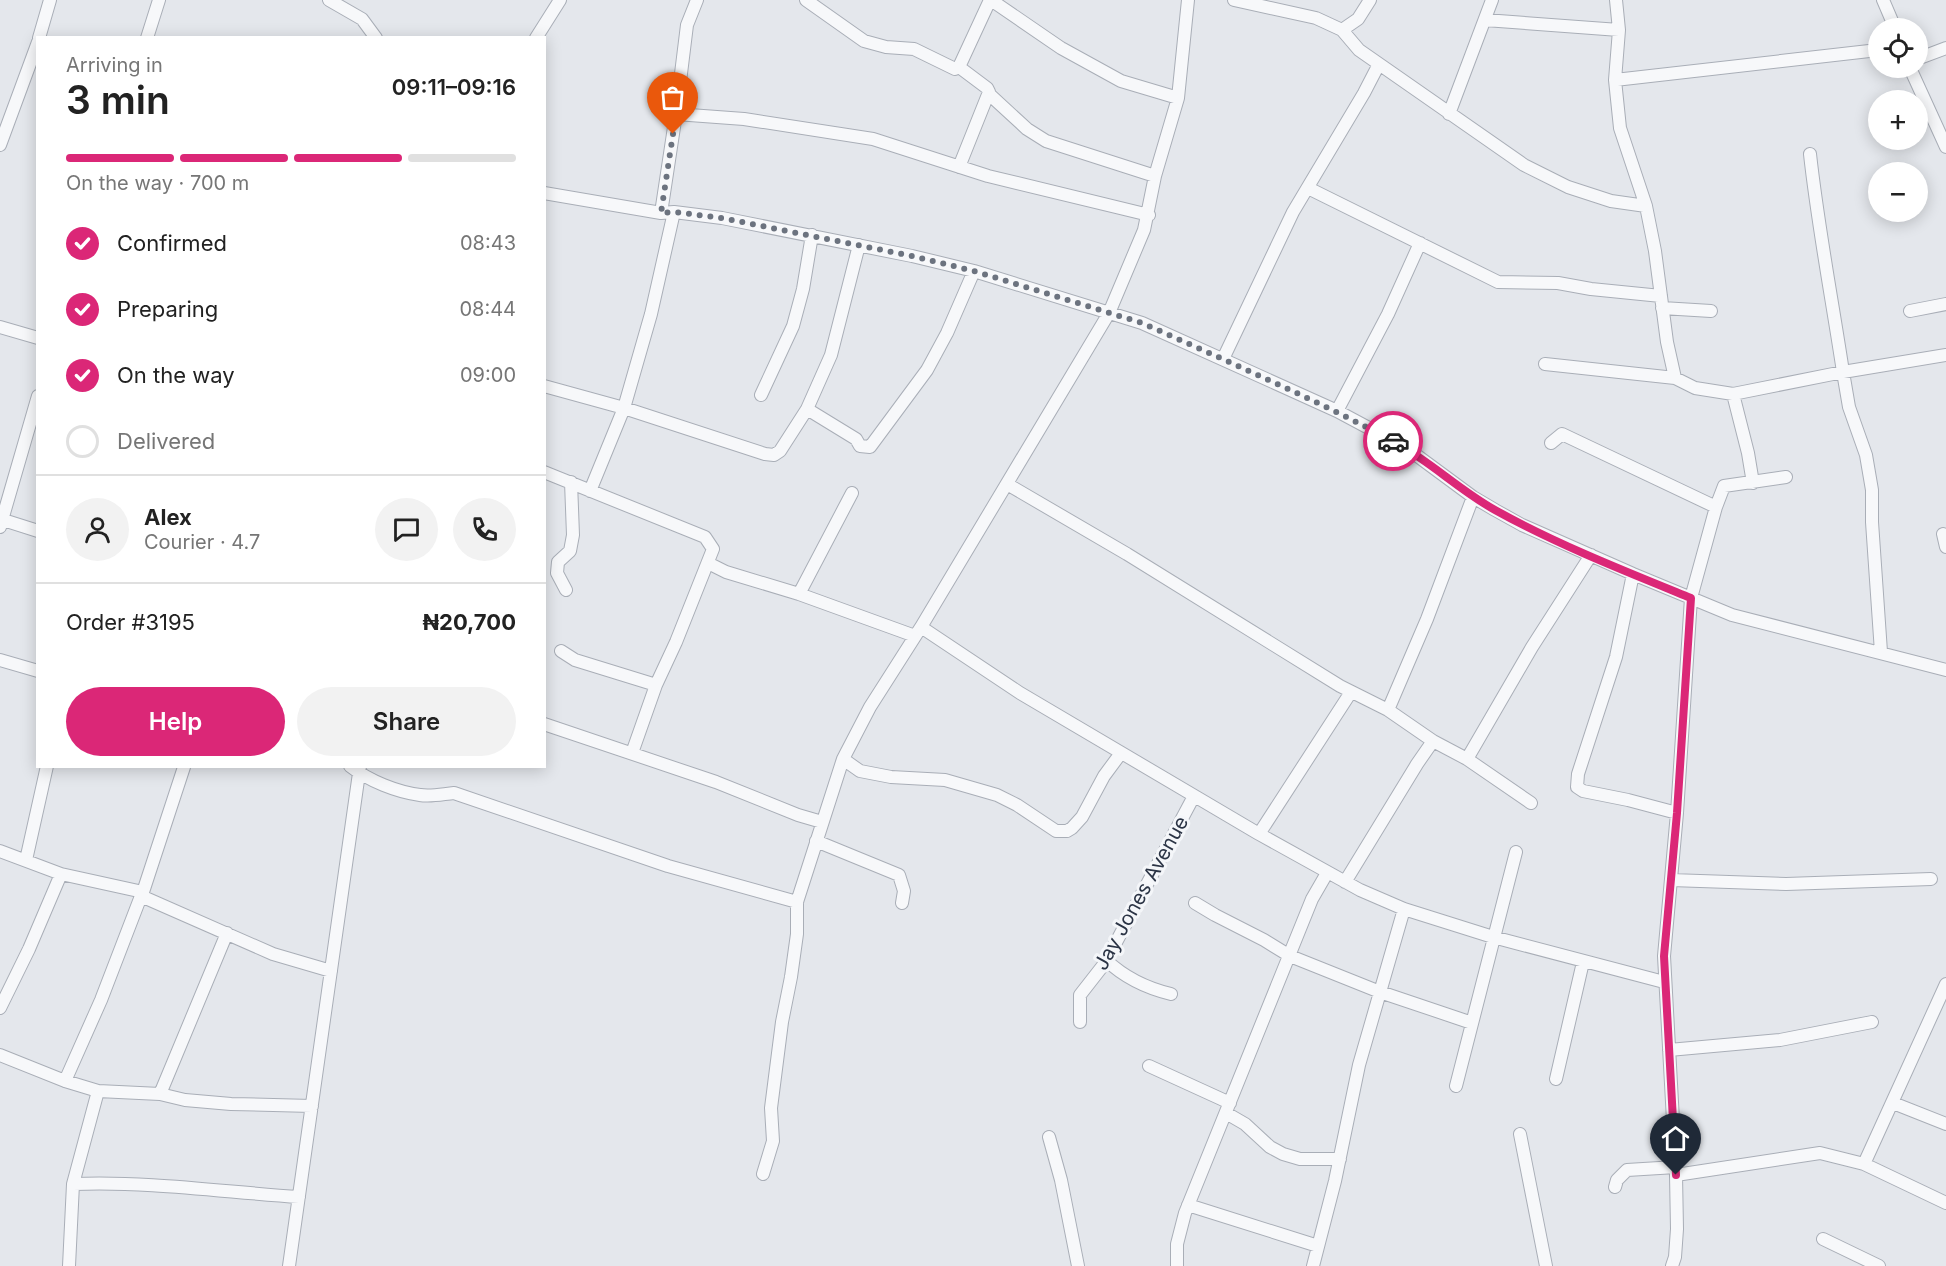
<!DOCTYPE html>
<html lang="en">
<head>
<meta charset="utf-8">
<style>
  body { margin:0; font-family:Inter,sans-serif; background:#f2f2f2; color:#222; height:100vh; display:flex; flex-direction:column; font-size:22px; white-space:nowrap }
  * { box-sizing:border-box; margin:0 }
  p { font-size:20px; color:#767676 }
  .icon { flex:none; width:33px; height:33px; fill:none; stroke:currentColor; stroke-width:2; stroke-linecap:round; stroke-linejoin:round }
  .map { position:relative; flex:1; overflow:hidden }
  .side { position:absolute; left:36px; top:36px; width:510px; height:732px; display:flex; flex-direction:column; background:#fff; border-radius:0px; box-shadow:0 3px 15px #0003 }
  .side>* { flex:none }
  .controls { position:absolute; left:1868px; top:18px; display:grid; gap:12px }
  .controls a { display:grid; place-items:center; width:60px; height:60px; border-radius:50%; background:#fff; box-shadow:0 3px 15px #0003; font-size:30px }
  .pin { position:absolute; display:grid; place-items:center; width:51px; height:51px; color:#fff; margin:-62px -26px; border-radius:50% 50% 50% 0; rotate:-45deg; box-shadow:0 0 6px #0007 }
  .pin .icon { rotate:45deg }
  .courier { position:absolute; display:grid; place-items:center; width:60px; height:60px; margin:-30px; border:4px solid #db2777; border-radius:50%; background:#fff; color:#222; box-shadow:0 2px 8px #0007 }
  .head em { font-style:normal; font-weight:600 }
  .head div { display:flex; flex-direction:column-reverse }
  .head { display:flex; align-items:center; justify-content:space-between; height:102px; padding:0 30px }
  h1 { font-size:39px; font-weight:600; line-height:45px }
  .bar { display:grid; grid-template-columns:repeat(4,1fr); gap:9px 6px; align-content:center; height:72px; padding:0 30px }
  .bar i { height:8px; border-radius:4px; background:#e0e0e0 }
  .bar .on { background:#db2777 }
  .bar p { grid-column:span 4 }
  .line { display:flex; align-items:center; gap:15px; padding:0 30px; border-top:2px solid #e0e0e0 }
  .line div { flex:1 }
  .round { display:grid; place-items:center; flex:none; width:63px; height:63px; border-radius:32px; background:#f2f2f2 }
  ol { padding:0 30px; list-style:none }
  li { display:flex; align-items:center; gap:18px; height:66px }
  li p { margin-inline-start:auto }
  li .icon { padding:6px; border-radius:50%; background:#db2777; color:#fff; stroke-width:4 }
  li:last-child { color:#767676 }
  li i { width:33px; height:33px; border:3px solid #e0e0e0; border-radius:50% }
  .button { display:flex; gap:12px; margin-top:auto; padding:12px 30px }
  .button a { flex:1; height:69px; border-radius:36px; background:#db2777; color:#fff; font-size:24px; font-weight:600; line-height:69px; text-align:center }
  .button a+a { background:#f2f2f2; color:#222 }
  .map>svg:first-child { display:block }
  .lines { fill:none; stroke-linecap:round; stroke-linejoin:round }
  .minor-casing { stroke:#a9aeb7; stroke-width:14 }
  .minor { stroke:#f7f8fa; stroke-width:12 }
  .done { stroke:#6c737f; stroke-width:6; stroke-dasharray:0 10.8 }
  .route { stroke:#db2777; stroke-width:8 }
  .labels { text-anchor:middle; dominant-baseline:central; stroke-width:6; stroke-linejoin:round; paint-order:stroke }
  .street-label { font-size:20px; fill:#2b3445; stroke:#f4f6f9 }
</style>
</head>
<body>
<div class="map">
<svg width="1946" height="1266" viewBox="0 0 1946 1266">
  <rect width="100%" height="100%" fill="#e4e7ec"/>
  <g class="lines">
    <!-- minor casing -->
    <g class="minor-casing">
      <path id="minor" d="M329,0L362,19L376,38
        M806,0L864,41L886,47L914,49L955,69L959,67L990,0
        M991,0L1061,48L1121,81L1178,98
        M1234,0L1316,18L1342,30L1359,50L1524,165L1568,187L1611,201L1646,206
        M1616,0L1619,30L1615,80L1620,128L1646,206L1655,251L1667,342L1675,378
        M1883,0L1895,28
        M1485,20L1619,30
        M1342,30L1358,19L1370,0
        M39,38L50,0
        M147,38L159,0
        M536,38L560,0
        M1917,59L1946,48
        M959,67L987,88L989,92L959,167
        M1910,68L1946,147
        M1615,80L1878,50
        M989,94L1027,129L1046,141L1155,176
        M676,114L687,25L697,0
        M1449,114L1492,0
        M0,145L38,42
        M1308,188L1498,282L1558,283L1591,289L1661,296
        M544,193L661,213L674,212L722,218L912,256L974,271L1142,323L1337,411L1408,449L1473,497L1495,510L1522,525L1633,574L1732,615L1946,670
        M661,213L676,114L744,119L873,139L988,176L1149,215
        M1662,308L1711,311
        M1910,311L1946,304
        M0,327L38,338
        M1223,359L1293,212L1364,93L1379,64
        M1545,364L1675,378L1695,388L1733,394L1843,372C1832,299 1818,227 1810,154
        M544,386L624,408L765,454L774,455L780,451L807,409L831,355L859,245
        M1733,394L1748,453L1753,483
        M761,395L793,326L803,289L812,235
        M807,409L856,439L860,446L870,447L927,370L947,333L974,271
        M1337,411L1388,314L1420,243
        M1551,443L1562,434L1716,507
        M544,472L705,537L713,549L676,642L656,685L632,753
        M1007,484L1127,554L1340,686L1388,710
        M590,491L624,408L651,314L674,212
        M0,519L38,531
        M0,527L38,396
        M1943,534L1946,547
        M708,563L726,572L799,594L915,636
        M1633,574L1616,657L1578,774L1577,787L1583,791L1628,800L1677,813
        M566,590L557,573L558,562L570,551L573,535L571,482
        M799,594L852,493
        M921,627L1020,693L1259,834L1360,890L1404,909L1493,937L1664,982
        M561,651L575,660L656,685
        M1881,652L1872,522V490L1866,455L1849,407L1843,372L1946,355
        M0,660L38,671
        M544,724L716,782L798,815L822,822
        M1433,741L1467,759L1531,803
        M843,759L860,771L891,777L945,780L997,795L1017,805L1056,831H1067L1072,828L1082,817L1104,776L1121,753
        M1467,759L1532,647L1591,555
        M350,766C369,781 397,792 420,795C431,797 443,794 454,793L668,866L797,902
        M1259,834L1351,692
        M816,841L899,875L904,891L902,903
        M0,851L61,874L143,892L141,896L273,954L331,971
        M26,860L47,766
        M1671,880L1786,884L1931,879
        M1345,882L1417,764L1433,741L1388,710L1427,619L1473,497
        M143,892L184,767
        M1195,903L1215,915L1264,940L1290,956L1380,992L1472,1023
        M1106,960C1125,978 1146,988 1171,994
        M0,1008L29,949L61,874
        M1080,1022V995L1105,963L1194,796
        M1669,1050L1780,1040L1872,1022
        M0,1055L65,1081L98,1091L160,1094L185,1100L231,1104L312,1106
        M1149,1066L1230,1103
        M1556,1079L1583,962
        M65,1081L101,1000L141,896
        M1456,1086L1516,852
        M160,1094L227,933
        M1893,1103L1946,1124
        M1226,1113L1245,1124L1270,1147L1283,1154L1300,1159H1340
        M1520,1134L1546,1266
        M1049,1137L1061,1180L1078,1266
        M1864,1164L1946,984
        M763,1174L773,1141L771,1108L782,1022L791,977L797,934V902L843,759L870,707L921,627L1109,313L1144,230L1155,176L1178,98L1188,0
        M1676,1175L1820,1153L1864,1164L1946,1203
        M73,1184C149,1181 224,1192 299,1197
        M1615,1187L1617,1180L1627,1170L1676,1167
        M1188,1205L1318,1246
        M1823,1239L1879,1266
        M69,1266L73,1184L98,1091
        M289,1266L360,766
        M1177,1266V1244L1185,1213L1312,899L1327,873
        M1313,1266L1335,1181L1359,1065L1404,909
        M1672,1266L1675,1257L1677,1229L1676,1175L1664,956L1677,813L1691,598L1716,507L1724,486L1786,477"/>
    </g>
    <!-- minor -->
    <use href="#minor" class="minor"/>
  </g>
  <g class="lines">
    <!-- done -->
    <path class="done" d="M673,134L661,213L674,212L722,218L912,256L974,271L1126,318L1142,323C1227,361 1312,398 1393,441"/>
    <!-- route -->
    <path class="route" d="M1393,441C1430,461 1459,490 1495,510C1556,544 1627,572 1691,598L1677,813L1664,956L1676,1175"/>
  </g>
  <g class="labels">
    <!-- street labels -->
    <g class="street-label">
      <text transform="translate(1141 893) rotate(-61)">Jay Jones Avenue</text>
    </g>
  </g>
</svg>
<div class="controls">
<a><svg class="icon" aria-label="locate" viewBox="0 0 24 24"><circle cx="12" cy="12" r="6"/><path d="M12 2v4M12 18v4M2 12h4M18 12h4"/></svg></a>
<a>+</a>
<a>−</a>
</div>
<div class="pin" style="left:673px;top:134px;background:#ea580c"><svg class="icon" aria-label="bag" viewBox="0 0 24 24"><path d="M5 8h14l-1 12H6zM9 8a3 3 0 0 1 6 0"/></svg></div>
<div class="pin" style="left:1676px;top:1175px;background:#1f2937"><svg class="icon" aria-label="home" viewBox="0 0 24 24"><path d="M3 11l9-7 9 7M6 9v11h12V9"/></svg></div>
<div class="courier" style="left:1393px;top:441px"><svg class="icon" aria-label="car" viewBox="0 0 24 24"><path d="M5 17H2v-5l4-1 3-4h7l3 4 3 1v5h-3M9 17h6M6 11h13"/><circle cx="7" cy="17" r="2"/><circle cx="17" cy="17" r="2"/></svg></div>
<section class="side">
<div class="head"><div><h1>3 min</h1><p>Arriving in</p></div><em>09:11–09:16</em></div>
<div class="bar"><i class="on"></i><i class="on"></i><i class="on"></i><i></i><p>On the way · 700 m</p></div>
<ol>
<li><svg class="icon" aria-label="check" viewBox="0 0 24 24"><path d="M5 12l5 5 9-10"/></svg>Confirmed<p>08:43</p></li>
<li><svg class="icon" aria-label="check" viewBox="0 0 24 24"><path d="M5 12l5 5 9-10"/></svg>Preparing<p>08:44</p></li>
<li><svg class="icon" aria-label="check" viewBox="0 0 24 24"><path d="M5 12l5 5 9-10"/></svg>On the way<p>09:00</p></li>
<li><i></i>Delivered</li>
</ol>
<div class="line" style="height:108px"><a class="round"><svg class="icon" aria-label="person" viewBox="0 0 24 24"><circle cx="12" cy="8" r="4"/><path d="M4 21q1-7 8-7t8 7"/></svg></a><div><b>Alex</b><p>Courier · 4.7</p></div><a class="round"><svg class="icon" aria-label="chat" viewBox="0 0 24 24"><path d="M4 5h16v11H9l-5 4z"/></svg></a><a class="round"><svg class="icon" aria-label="phone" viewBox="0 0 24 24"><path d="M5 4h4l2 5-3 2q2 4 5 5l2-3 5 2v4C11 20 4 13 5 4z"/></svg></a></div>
<div class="line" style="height:78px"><div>Order #3195</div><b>₦20,700</b></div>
<div class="button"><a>Help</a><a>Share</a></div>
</section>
</div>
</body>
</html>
